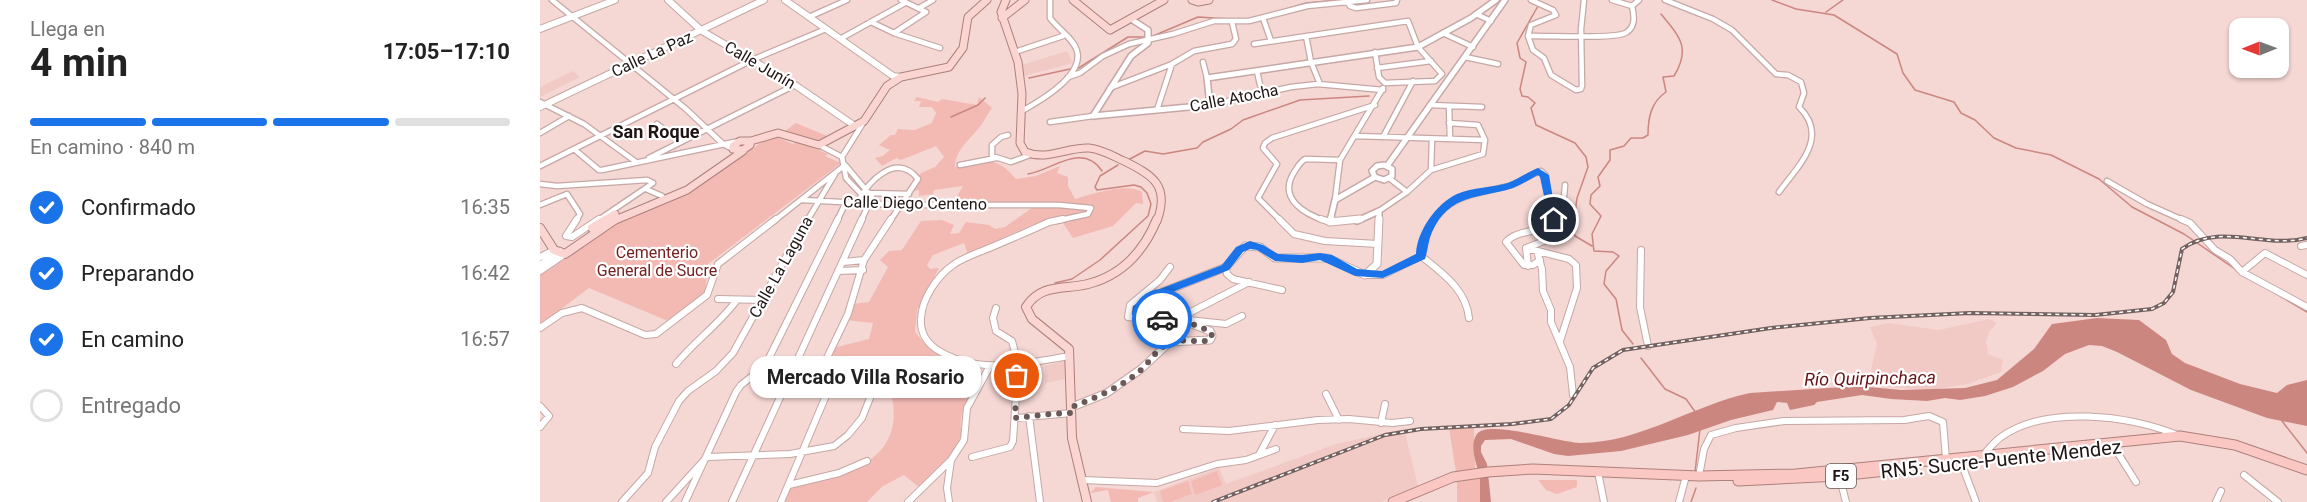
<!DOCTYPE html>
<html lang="es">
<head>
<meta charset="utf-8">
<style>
  body { margin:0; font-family:Roboto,sans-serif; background:#f2f2f2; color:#222; height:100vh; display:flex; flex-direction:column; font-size:22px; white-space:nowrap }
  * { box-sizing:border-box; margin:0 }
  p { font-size:20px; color:#767676 }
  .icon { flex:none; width:33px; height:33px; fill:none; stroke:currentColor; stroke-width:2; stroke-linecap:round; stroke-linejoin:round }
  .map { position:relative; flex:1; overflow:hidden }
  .details { display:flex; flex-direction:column; background:#fff; width:540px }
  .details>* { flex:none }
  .needle { width:39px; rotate:269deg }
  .controls { position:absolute; left:1689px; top:18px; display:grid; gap:12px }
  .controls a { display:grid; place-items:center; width:60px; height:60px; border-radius:12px; background:#fff; box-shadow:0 2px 4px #0004; font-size:30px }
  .pin { position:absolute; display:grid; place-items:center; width:51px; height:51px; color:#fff; margin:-26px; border:3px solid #fff; border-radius:50%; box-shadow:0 2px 6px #0007 }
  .courier { position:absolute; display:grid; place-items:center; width:60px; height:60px; margin:-30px; border:4px solid #1a73e8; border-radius:50%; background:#fff; color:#222; box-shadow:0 2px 8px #0007 }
  .bubble { position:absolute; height:42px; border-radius:18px; background:#fff; box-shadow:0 2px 4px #0004; font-size:20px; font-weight:700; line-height:42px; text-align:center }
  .overview em { font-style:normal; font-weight:700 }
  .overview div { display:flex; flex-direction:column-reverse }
  .overview { display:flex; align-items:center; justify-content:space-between; height:102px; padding:0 30px }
  h1 { font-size:39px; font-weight:700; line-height:45px }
  .bar { display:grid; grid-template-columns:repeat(4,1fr); gap:9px 6px; align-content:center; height:72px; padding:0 30px }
  .bar i { height:8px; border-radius:4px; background:#e0e0e0 }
  .bar .active { background:#1a73e8 }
  .bar p { grid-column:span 4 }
  ol { padding:0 30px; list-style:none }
  li { display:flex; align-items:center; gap:18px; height:66px }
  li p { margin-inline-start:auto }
  li .icon { padding:6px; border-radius:50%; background:#1a73e8; color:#fff; stroke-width:4 }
  li:last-child { color:#767676 }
  li i { width:33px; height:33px; border:3px solid #e0e0e0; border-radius:50% }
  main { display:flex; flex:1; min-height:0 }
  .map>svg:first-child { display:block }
  .built { fill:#f1cac6 }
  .green { fill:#f3bab4 }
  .water { fill:#cc8680 }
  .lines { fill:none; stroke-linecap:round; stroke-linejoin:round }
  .stream { stroke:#cc8680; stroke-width:1.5 }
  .minor-far1-casing { stroke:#c5a8a5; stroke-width:7 }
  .minor-casing { stroke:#c5a8a5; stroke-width:8 }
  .tertiary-far1-casing { stroke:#c5a8a5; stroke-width:8 }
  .tertiary-casing { stroke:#c5a8a5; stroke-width:9 }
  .secondary-casing { stroke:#c5a8a5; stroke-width:8 }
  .primary-far1-casing { stroke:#ad807b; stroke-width:9 }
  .primary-casing { stroke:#ad807b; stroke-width:10 }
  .trunk-casing { stroke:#ad807b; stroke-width:11 }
  .minor-far1 { stroke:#fff; stroke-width:4.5 }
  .minor { stroke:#fff; stroke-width:6 }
  .tertiary-far1 { stroke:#fff; stroke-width:5 }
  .tertiary { stroke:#fff; stroke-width:7 }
  .secondary { stroke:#fff; stroke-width:6 }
  .primary-far1 { stroke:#fbd5d1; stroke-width:7 }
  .primary { stroke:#fbd5d1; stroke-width:8 }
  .trunk { stroke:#fac7c2; stroke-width:9 }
  .rail-casing { stroke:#73615f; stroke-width:4 }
  .rail { stroke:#fff; stroke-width:1.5; stroke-dasharray:4; stroke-linecap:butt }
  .route { fill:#1a73e8 }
  .done { stroke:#6b5957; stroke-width:6; stroke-dasharray:0 10.8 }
  .labels { text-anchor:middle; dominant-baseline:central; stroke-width:4.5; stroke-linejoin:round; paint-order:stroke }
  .shield { fill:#fff; stroke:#635b5a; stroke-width:1.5 }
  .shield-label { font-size:15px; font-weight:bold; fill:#201514 }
  .street-label { font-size:16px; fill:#201514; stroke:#fff }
  .park-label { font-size:16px; fill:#752121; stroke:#fff }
  .neighbourhood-label { font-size:18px; font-weight:bold; fill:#201514; stroke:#fff }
  .water-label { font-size:18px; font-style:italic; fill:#671316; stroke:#fff }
  .near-street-label { font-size:20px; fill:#201514; stroke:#fff }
</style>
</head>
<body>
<main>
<section class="details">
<div class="overview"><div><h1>4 min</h1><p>Llega en</p></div><em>17:05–17:10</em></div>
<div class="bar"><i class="active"></i><i class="active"></i><i class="active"></i><i></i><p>En camino · 840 m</p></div>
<ol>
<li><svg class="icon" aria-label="check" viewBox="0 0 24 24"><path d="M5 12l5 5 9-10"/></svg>Confirmado<p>16:35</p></li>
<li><svg class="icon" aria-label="check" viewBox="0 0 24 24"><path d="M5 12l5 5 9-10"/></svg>Preparando<p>16:42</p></li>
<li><svg class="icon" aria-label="check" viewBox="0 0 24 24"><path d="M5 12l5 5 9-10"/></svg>En camino<p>16:57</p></li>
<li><i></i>Entregado</li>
</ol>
</section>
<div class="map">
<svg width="1767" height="502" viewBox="0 0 1767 502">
  <rect width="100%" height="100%" fill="#f5d7d4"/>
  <!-- built -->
  <path class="built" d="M527,51L533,63L484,76L482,65Z
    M33,71L40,77L0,97V87Z
    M1449,319L1457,323L1449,332L1446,341L1448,354L1463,360L1461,372L1428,384L1388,390L1339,386L1331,370L1337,344L1330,327L1348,323L1399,330Z
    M525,361V379L505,383V366Z
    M864,429L878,486L841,502H617L614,492L679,468L686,484L796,444Z"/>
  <!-- green -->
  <path class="green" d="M377,97L398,102L402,99L437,105L439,97L452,108C447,115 443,123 438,129C428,141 415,151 415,167C444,160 456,155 476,179L496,176L520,166L517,173L528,177V186L535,199C551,194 588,182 602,192L603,204L596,203L573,226L533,238L521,220L546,217L555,209L552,206L413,203L423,186L394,190L393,194L379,196V190L370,192L381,173L395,167L404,157L396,146L361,160L356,158L342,166L335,158L343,156L350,150L339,145L351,135H355L358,129L375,130L392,123L396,113L392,107H379L381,101H374Z
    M256,123L287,136L276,142L245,131Z
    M232,135L253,144L257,141L288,154L285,156L301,163L168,264L165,293L128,321L49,288L0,325V275L76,221L149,192Z
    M493,207H519L547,211C533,219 513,217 497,223C474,232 451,245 428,255L424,243L393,255L387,265L390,269L399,268L377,310L375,332C395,356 405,361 435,367C445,385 424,400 421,419C420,429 423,437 418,446C409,462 392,475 380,488L364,475L343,486L327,502H244L251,488C304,477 368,461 351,393L342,388L329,397L326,380L290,365L288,358L293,348L329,339L333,323L305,320L312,304L329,302L348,267L340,260L349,251L362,250L381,221L402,220L414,225L410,234L419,233L426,222L449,225L455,229L465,227Z
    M934,427L935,468L916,472L909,428Z
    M677,471L682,485L655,495L651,481Z
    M940,478V502H917V482Z
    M998,480H1037V487L1017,494L1006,490Z
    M648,481L652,494L630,502H623L620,491Z
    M556,487L614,492L598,498V502H571L568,490L550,493Z"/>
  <!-- water -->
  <path class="water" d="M1557,318L1599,320L1626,340L1632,354L1645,363L1700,384L1737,393L1747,385L1767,380V426L1727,418L1651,390L1577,352L1562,346L1549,345L1525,354L1503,371L1473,387L1445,396L1420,400L1405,398L1387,401L1351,399L1322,395L1277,402L1274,405L1250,410L1247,403L1237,402L1233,410L1191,420L1148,435L1081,451L1028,456L1014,454L971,439L945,440L941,446V452L947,464L951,502H940C940,495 940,487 940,479C938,466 928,447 937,434C948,419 1021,443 1040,443C1100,443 1153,405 1210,393L1319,386L1361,390L1425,388L1457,380L1494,349L1512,324Z"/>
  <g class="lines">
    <!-- stream -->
    <path class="stream" d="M1232,0L1256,9L1294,15L1357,54L1363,73L1375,90L1414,102L1421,113L1435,120L1454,138L1476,148L1511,155L1559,179L1592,207L1644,234L1698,271
      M998,6L977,43L980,58L986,62L980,89L982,96L988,97L995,103L991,108L996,125L1035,143L1046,157L1048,167L1037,198L1033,228L1035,236L1052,246
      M1286,12L1303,0
      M733,13L766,3L799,0
      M613,36L658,17L690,19
      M537,69L588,37H605
      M489,78L530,69
      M411,117L438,105L445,98
      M588,160L605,151L623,154L657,148L663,142L691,129L703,120L760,100L829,96
      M488,174C511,171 542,141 562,171
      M515,283L532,279L560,260L608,216L611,204L607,193L601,187L594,185L557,190L555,187L560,176L578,165
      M1735,293L1767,312
      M1093,344L1082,330L1076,299L1064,284L1066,271L1079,256L1073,252L1054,251L1052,234L1061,216L1050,204L1051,195L1060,186L1058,177L1070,160V150L1084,146L1091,138H1103L1108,135C1108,118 1111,102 1126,92L1123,77L1134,76C1151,48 1140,37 1121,14
      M1101,358L1125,389L1146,399L1156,413
      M1742,421L1767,453
      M1155,472L1160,429
      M1151,502L1156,488"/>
    <!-- minor-far1 casing -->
    <g class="minor-far1-casing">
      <path id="minor-far1" d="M12,0L146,109L183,144L193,149
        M361,0L386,12
        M991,0L1013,10L1016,15L991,25L988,36L993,50L1004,58L1011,75L1036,90L1041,89L1042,86L1041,29L1044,0
        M1125,0L1173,19L1192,30L1236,74L1248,75L1261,82L1264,93L1259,107C1290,137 1258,166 1239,192
        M807,1L810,6L816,8L856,3L857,0
        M1092,6L1099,0
        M379,8L393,0
        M936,14L951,21
        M269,17L307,0
        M723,18L731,41
        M331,22L354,33L400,48
        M354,33L386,12
        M903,33L933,47
        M766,36L771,62L780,84
        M988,36C1006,35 1078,40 1087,32C1096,26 1094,15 1092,6L1072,0
        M300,39L365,3
        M714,44L868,21L878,47L902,74L895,81L845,83
        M475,52L523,36
        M835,52L839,77L845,83
        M925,57L958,64
        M663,62L667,78
        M837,68L891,61
        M717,71L720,85
        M528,77L540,73L563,56L589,44L633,34L674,21H709L767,6L827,0
        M570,88L632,64L654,51L692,44L696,39L692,22
        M0,102L44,124L96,162
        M670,105L751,87L778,84L843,90
        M890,105L942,107
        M909,106L910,139
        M617,110L632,64
        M482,111C500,101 544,76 537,51C534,39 517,28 510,18V0
        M510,122L553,116
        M323,123L302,157L306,178L323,196
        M117,124L129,133
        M0,133L29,116
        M468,135L461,137L452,145V156L471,162L490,155
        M815,136L945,140
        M843,137L873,81
        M279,145L302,157
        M34,149L59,170H62L199,141
        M109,158L255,85
        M420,165L456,158
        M0,166L212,60L286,29
        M306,166L332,197
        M891,170L892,139
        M849,178L867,192
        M1567,181L1607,204L1645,221
        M0,184L17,186L107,180L113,183L57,221
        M106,189L122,196
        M329,193L369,194
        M262,200L360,205H519L551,208L548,214L516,221
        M795,200L800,160L843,88
        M317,203C328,182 356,151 378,179L350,221
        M0,205L27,194L40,214L36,221
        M839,211L867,192L891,170L943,154L945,140L938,125L909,123
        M234,221L305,165
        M267,221L295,174
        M297,221L306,202
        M321,221L332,197
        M741,221L718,198L737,164L723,148L725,143L732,138L835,105
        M786,221C764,214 739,199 753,174C757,168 759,163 765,159L800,160
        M893,221C914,192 941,194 971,185C982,182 990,174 1001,171L1005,175L1013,221
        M1022,221L1025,185"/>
    </g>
    <!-- minor casing -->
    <g class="minor-casing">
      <path id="minor" d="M37,219L26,236L32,237L59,219
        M523,219L509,222C487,232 464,242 442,251C432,255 421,259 413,265C397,276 382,299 381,318C380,331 386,342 396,349C437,376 486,363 530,356
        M739,219L754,234L785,241L838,244
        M781,219L790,222
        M1641,219L1650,223L1675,250L1690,259L1702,272L1767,307
        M1761,246L1767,245
        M986,248L1029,259L1036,265L1037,288L1020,341
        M1101,250L1100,307L1108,346
        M997,251L1002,269L1003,291L1011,310V322L1030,367L1033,395
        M881,256C902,273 926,289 929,318
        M0,257L14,250
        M1000,260L993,265H984L966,242C978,228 1002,235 1014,219
        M303,262L324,260
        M0,265L20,251
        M988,266L986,248L1017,236L1021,232L1022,219
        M686,267L687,274L693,279L742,290
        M0,271L25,254
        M298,271L323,270
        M1702,272L1725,253L1767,275
        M825,275H843L881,256L886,234L894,219
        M178,299L223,300
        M651,312L709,282
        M604,319L588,317L590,305L620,280L630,267
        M648,320L686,324L702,316
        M0,328L22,313L42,308L105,335L116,334L167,295L178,264L236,219
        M136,364C155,341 179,324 197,300
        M244,390L266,382L283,366L308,314L324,260L351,219
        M786,394L799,420
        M0,406L9,416L0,427
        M489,416L500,502
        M475,418L532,413
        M841,423L845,404
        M643,429L689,431L778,420L809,419L852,423L870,421
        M1574,447L1596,482
        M1444,454C1449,449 1454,442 1461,437C1505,405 1590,415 1637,435
        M719,455L735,425
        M432,457L470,447L473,441L478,364L472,341L456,331L453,318L456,308
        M1419,457L1436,502
        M1058,472L1064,502
        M1299,475L1306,502
        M1704,475L1738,502
        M1159,476L1164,449L1171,435L1196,428L1244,421L1364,420L1389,416L1403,422L1406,459
        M542,480L617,483L677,464L706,460L736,449
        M249,485L299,473L327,461
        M82,502L108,473L115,447L139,401L148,391L176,371L193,353L267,219
        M126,502L167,457L250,454L294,446L308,435L322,418L330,398L328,390C312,369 279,364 254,368
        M145,502L196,392L201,385L225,366L298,219
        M192,502L322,219
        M241,502L296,372
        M368,502L411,460L424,440L427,408L450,366
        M409,502L407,488L411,460
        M1139,502L1146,476
        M1676,502L1681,491"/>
    </g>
    <!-- tertiary-far1 casing -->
    <g class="tertiary-far1-casing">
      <path id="tertiary-far1" d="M553,116L670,105L667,78L878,47L931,18L956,0
        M553,116L591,56L608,43V30L591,19
        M844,165L852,169V176L844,180L835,177L832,171L837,166Z
        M847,166L965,0
        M790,221L795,200L835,177
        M817,221L839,211V221"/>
    </g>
    <!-- tertiary casing -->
    <g class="tertiary-casing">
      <path id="tertiary" d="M791,219L790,222L820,219
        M532,407L567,393L601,369L630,342L670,340L672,336L670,331L642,320L604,319L597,314V309L623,292L686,267L705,246L720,247L735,258H788L825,275L837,264L839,219"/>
    </g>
    <!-- secondary casing -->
    <g class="secondary-casing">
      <path id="secondary" d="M128,0L162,31L255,85L312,124
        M245,0L353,76L361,77
        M0,29L75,0
        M0,107L224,0"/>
    </g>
    <!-- primary-far1 casing -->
    <g class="primary-far1-casing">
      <path id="primary-far1" d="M466,0L461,12L478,62L482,94L480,143L485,152C508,161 526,147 549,148C561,149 573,156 584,161C613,175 630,186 617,221
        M533,0L570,30L624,0
        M652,0L658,2L669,0
        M462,18L485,0
        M200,141H211L210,145L203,150L193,149V146Z
        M211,141L238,133L279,145L324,121L347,86L361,77L409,67L423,48L428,17L447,0
        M64,221L75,214
        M73,221L147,190L203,151"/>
    </g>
    <!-- primary casing -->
    <g class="primary-casing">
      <path id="primary" d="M0,228L14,250L25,254L76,219
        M52,228L67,219
        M547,502L532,438L529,349L492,319L486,307C501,283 524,290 548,284C583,275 604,251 617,219"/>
    </g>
    <!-- trunk casing -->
    <g class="trunk-casing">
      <path id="trunk" d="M1198,481L1299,476L1374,468
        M853,502L913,477L948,472L993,469L1159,476L1256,474L1640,436L1695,445L1767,470"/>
    </g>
    <!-- minor-far1 -->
    <use href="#minor-far1" class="minor-far1"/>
    <!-- minor -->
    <use href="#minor" class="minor"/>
    <!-- tertiary-far1 -->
    <use href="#tertiary-far1" class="tertiary-far1"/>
    <!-- tertiary -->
    <use href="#tertiary" class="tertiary"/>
    <!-- secondary -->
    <use href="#secondary" class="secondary"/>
    <!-- primary-far1 -->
    <use href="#primary-far1" class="primary-far1"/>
    <!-- primary -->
    <use href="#primary" class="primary"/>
    <!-- trunk -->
    <use href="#trunk" class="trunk"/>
    <!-- rail casing -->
    <g class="rail-casing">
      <path id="rail" d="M673,502L845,435L881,429L972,424L1011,419L1029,405L1053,368L1083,350L1231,328L1330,318L1430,313L1555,315L1612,309L1624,303L1633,292L1642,249C1680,222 1725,249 1767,238"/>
    </g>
    <!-- rail -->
    <use href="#rail" class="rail"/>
  </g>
  <!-- route -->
  <path class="route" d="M998,168L1009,175L1017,222H1011L1009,220L1000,177L998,175C990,179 981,185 973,188C938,199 910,193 892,232C888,241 888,250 885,259L843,278L815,276L780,260L762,263L735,261L717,250L710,249L703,252L689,270L627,294L602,310L606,315L625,316V322L604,323L592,314L593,306L620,289L682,265L696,247L710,241L723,245L738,254L762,255L780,253L792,255L817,269L842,271L876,254C877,231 896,204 917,194C933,187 952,188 968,183C978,179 988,172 998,168Z"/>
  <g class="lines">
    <!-- done -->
    <path class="done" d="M477,376L475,418L510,414L532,413V407C557,397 582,387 602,369C611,360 617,349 629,343C640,337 657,344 670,340L672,336L670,331L642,320L622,319"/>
  </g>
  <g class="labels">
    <!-- shield labels -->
    <rect class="shield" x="1286" y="464" width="30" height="24" rx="4.5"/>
    <g class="shield-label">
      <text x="1301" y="476">F5</text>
    </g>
    <!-- street labels -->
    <g class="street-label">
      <text transform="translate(112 54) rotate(-25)">Calle La Paz</text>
      <text transform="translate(220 65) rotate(30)">Calle Junín</text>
      <text transform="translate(694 98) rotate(-11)">Calle Atocha</text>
      <text transform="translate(375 203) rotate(1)">Calle Diego Centeno</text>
      <text transform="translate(241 267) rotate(-61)">Calle La Laguna</text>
    </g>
    <!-- park labels -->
    <g class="park-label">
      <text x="117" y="252">Cementerio<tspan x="117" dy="18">General de Sucre</tspan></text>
    </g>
    <!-- neighbourhood labels -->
    <g class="neighbourhood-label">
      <text x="116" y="131">San Roque</text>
    </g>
    <!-- water labels -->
    <g class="water-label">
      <text transform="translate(1330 378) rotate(-1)">Río Quirpinchaca</text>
    </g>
    <!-- near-street labels -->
    <g class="near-street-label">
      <text transform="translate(1461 459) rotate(-6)">RN5: Sucre-Puente Mendez</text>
    </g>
  </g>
</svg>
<div class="controls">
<a><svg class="needle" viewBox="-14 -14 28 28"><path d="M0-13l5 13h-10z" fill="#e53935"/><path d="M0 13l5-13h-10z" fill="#767676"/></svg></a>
</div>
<div class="pin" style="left:477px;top:376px;background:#ea580c"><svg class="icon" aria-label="bag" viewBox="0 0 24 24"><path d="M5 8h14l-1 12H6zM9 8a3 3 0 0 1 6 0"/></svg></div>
<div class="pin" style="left:1014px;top:220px;background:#1f2937"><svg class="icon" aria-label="home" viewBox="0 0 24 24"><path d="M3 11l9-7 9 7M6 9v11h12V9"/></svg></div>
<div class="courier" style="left:622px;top:319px"><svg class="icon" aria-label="car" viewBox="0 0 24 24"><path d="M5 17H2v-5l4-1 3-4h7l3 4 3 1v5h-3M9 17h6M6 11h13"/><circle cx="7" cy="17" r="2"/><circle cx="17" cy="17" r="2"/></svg></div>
<div class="bubble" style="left:210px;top:356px;width:231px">Mercado Villa Rosario</div>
</div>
</main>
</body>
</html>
